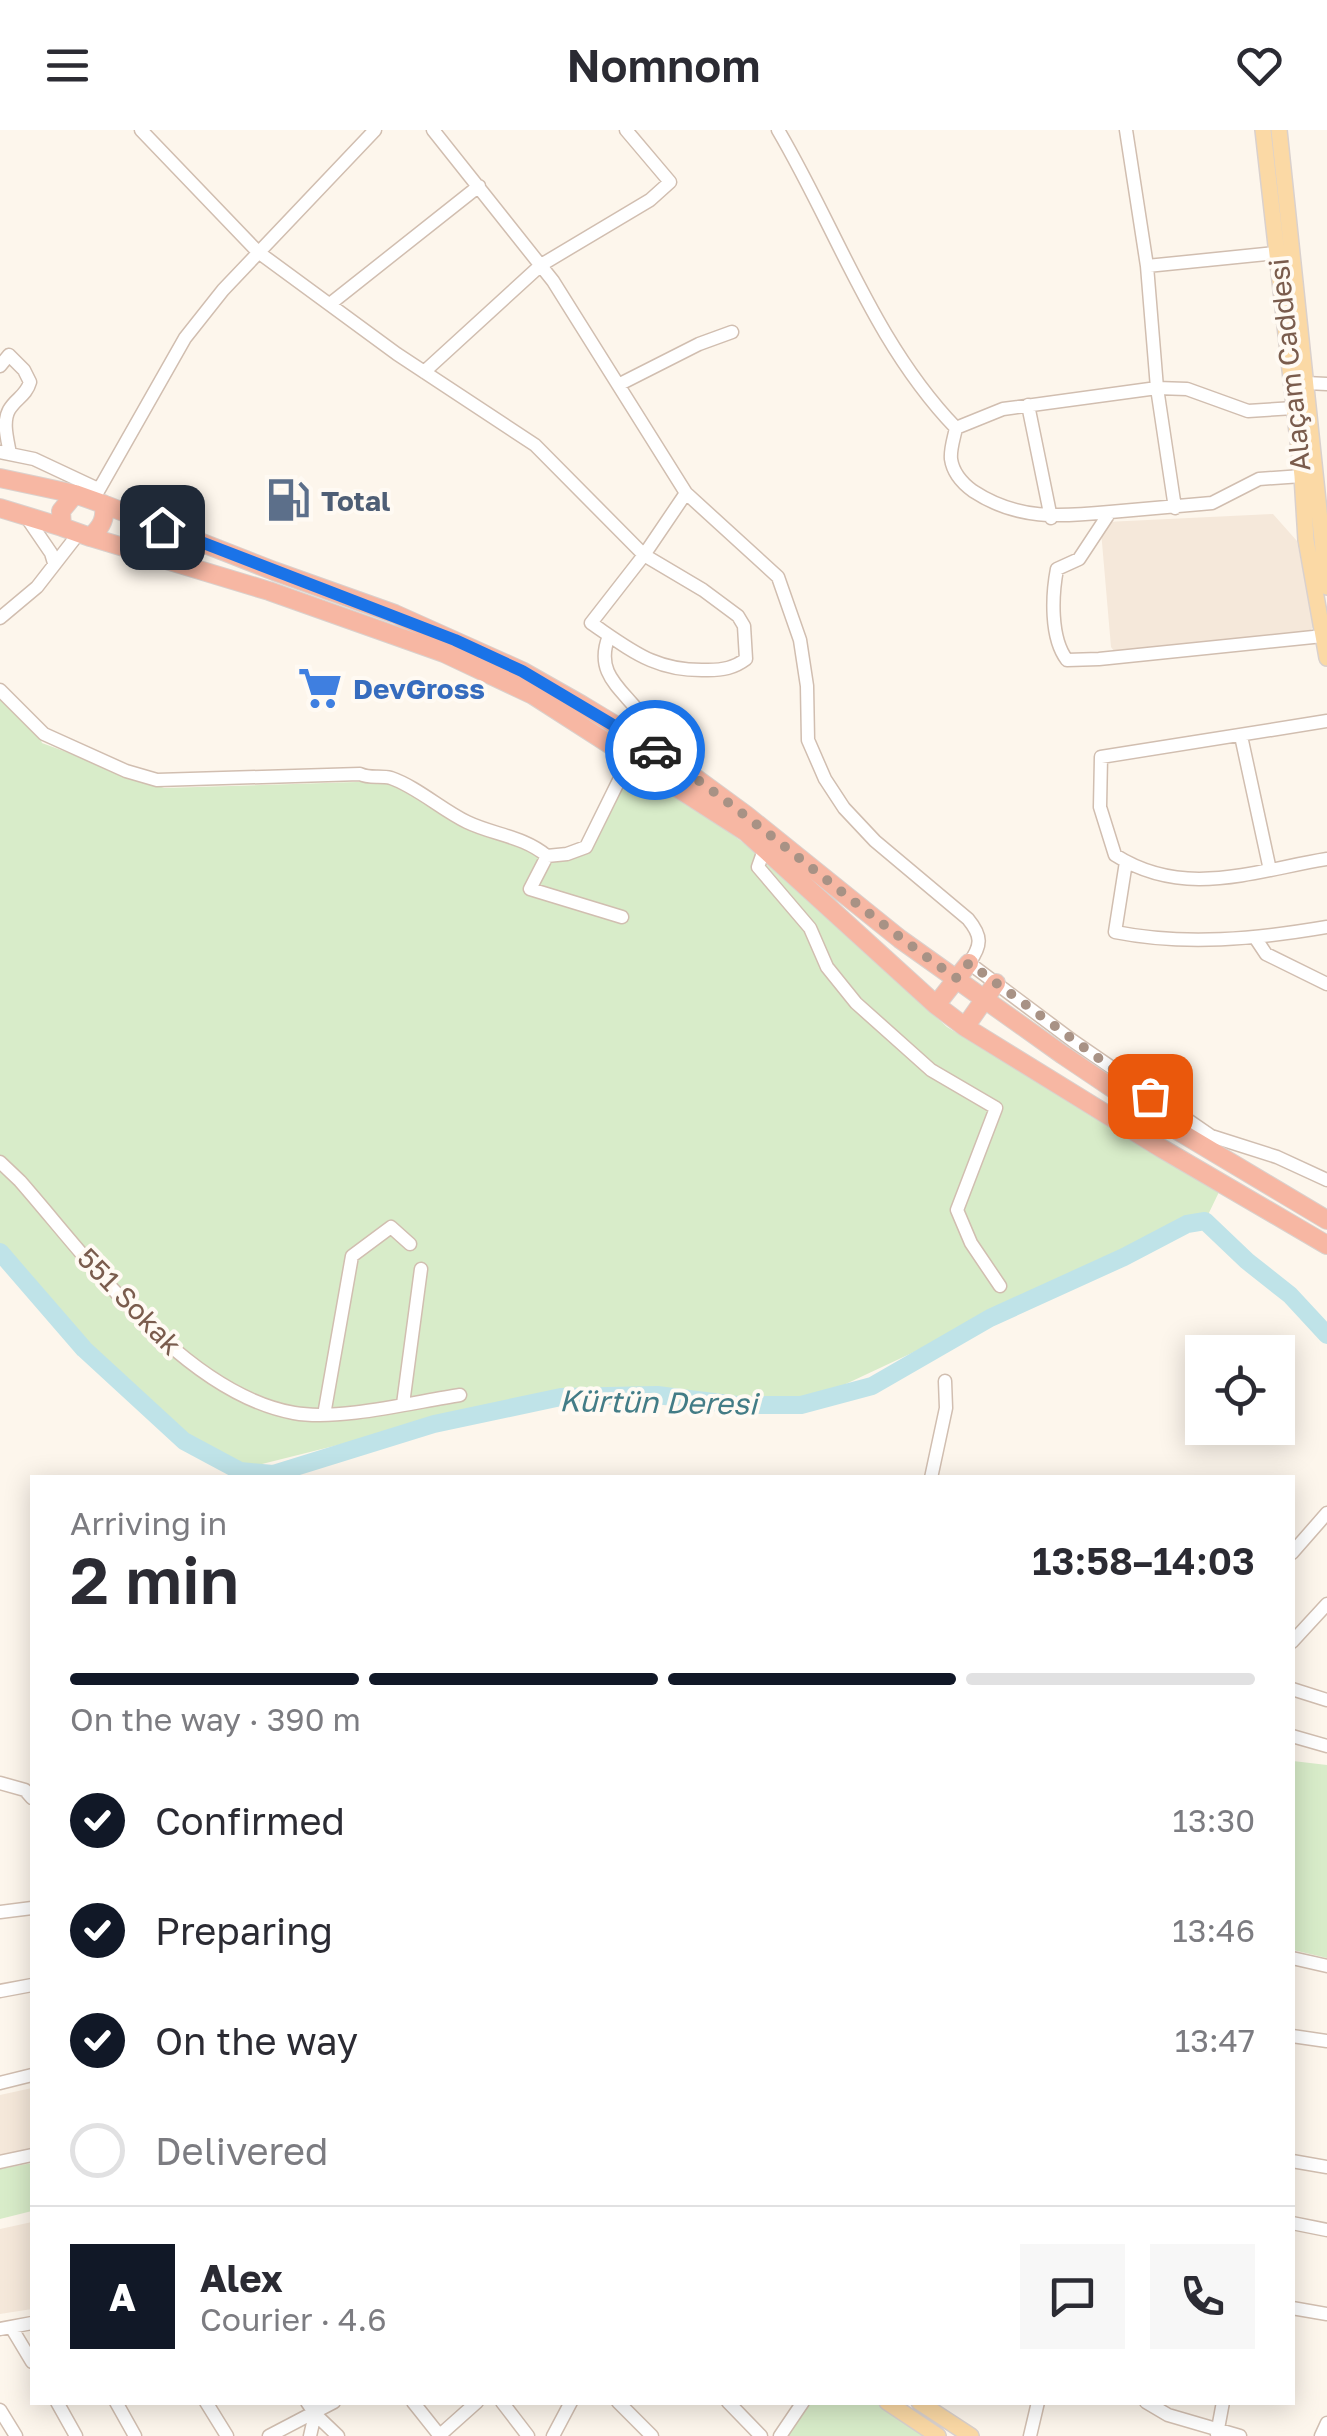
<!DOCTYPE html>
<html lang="en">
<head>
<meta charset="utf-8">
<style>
  body { margin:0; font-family:"Golos Text",sans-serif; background:#f7f7f7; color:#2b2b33; height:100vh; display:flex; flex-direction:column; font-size:38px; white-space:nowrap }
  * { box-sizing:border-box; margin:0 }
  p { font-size:32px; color:#7c7c81 }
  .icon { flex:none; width:55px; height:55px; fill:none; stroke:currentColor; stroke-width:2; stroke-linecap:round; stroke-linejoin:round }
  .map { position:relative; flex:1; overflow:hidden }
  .panel { position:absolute; left:30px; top:1345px; width:1265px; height:930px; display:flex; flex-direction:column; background:#fff; border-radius:0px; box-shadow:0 5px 25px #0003 }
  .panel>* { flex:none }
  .tools { position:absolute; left:1185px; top:1205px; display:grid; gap:20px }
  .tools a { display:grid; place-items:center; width:110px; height:110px; border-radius:0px; background:#fff; box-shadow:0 5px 25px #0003; font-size:50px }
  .pin { position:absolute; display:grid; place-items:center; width:85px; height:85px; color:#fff; margin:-42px; border-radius:20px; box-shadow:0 5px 15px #0006 }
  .courier { position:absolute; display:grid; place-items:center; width:100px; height:100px; margin:-50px; border:8px solid #1a73e8; border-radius:50%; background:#fff; color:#222; box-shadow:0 2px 12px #0007 }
  .summary em { font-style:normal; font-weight:600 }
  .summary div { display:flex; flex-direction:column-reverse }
  .summary { display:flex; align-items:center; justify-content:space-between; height:170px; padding:0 40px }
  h1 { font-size:65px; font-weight:600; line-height:75px }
  .bar { display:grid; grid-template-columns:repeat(4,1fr); gap:15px 10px; align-content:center; height:120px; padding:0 40px }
  .bar i { height:12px; border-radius:8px; background:#e1e1e2 }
  .bar .active { background:#111827 }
  .bar p { grid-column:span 4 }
  .line { display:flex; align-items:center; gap:25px; padding:0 40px; border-top:2px solid #e1e1e2 }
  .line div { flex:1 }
  .round { display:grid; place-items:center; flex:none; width:105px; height:105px; border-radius:0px; background:#f7f7f7 }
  ol { padding:0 40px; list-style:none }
  li { display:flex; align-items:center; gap:30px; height:110px }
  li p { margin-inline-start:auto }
  li .icon { padding:10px; border-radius:50%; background:#111827; color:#fff; stroke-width:4 }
  li:last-child { color:#7c7c81 }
  li i { width:55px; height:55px; border:5px solid #e1e1e2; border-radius:50% }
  header { display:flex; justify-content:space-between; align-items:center; height:130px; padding:0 40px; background:#fff; font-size:45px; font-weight:600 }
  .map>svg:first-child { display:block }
  .residential { fill:#f5e8da }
  .green { fill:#d8ecc9 }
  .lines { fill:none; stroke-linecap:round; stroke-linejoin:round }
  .river { stroke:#bfe3e8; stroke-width:18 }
  .minor-casing { stroke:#d1beb0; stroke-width:15 }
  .major-casing { stroke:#dad1cd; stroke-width:18 }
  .highway-casing { stroke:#dad1cd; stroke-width:20 }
  .minor { stroke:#fff; stroke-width:12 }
  .major { stroke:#fbd9a5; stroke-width:15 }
  .highway { stroke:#f7b7a3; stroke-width:18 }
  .done { stroke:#a89285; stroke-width:10; stroke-dasharray:0 18 }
  .route { stroke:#1a73e8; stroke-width:12 }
  .labels { text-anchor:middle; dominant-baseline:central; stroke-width:8; stroke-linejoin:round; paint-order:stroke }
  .street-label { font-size:28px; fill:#7a5c4d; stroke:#fffaf3 }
  .service-label { font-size:28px; font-weight:bold; fill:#4e5e75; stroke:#fffaf3; text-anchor:start }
  .shop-label { font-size:28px; font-weight:bold; fill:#366cbe; stroke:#fffaf3; text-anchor:start }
  .water-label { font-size:30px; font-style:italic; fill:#437c86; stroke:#fffaf3 }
</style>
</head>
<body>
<header><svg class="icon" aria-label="menu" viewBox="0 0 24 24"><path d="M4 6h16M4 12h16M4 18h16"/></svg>Nomnom<svg class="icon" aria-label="heart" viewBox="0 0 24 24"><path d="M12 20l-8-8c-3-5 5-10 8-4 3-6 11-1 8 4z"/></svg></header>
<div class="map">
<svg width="1327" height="2306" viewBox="0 0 1327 2306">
  <rect width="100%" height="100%" fill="#fdf6ec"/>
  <!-- residential -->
  <path class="residential" d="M1273,384L1297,411L1314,496L1309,502L1114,521L1111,517L1101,401L1106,392Z
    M32,1958V2022L0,2030V1965Z
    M32,2092V2179L0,2184V2099Z"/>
  <!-- green -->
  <path class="green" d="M0,555C24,571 33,586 42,613L164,658L388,651L557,729L588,720L635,632L765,729L947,897L1219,1062L1205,1091L1187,1094L801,1275L657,1265L561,1267L482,1279L246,1338L184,1311L0,1122Z
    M1293,1631L1327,1635V1828L1293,1820Z
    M32,2033V2081L0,2089V2039Z
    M803,2272L881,2273L926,2306H780Z"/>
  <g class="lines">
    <!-- river -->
    <path class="river" d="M0,1122L84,1219L184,1311L240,1341L273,1344L434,1294L561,1267L657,1265L737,1275H801L872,1256L990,1188L1124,1127L1187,1094L1205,1091L1247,1131L1290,1165L1327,1205"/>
    <!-- minor casing -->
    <g class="minor-casing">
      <path id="minor" d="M141,0L258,122L397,224L535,315L644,425L703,460L738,486L744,496L746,529C734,538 723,540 708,540C656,542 632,521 591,493L644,425L686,363
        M433,0L553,151L686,363L778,447L800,510L807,556L808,610L825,649L844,678L875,711L968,789C982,806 982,815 969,833L1073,911L1211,1006L1277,1027L1327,1050
        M778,0C837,100 874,213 956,298L1003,279L1157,258L1175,378
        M1126,0L1147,136L1157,258L1187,259L1248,281L1294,278
        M1147,136L1276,123
        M330,174L479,56
        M0,236L9,225L24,240L30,252C26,266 16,268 9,280C2,293 8,311 10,324
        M424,242L541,135L650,70L670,52L626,0
        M1306,253L1327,254
        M620,254L699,214L732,202
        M1028,275L1051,388
        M956,298C954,308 950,319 951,329C953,343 962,353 973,361C1017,390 1059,387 1110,382
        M0,322L34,329L98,359
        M1302,346L1259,349L1212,373L1110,382L1079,429L1057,439C1052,465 1050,508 1067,530L1099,529L1323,506
        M93,370L185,208L223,160L375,0
        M25,385L51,423L54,433
        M0,488L37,457L79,403
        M609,506C593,546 625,560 645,590C651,599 654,610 659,620
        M0,560L44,604L126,641L157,650L360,644C370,649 380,645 391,648C417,657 442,680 467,692C494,705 523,706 547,726L567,724L586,717L631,626
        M1327,591L1101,627L1100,677L1115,725C1184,769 1253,741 1327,729
        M1241,606L1270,740
        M765,717L758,737L810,798L827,837L856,873L931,940L996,978L957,1080L971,1113L1000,1156
        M547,726L530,759L622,787
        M1126,732L1115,802C1185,816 1257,809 1327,797
        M1256,809L1266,824L1327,854
        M0,1032L20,1051C90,1131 184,1263 294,1283C340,1291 414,1272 460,1265
        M403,1274L421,1139
        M324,1285L352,1126L391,1097L410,1114
        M931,1348L946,1278L945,1251
        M1292,1423L1327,1383
        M1292,1512L1327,1474
        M1292,1559L1327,1570
        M1292,1606L1327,1616
        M0,1653L25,1660L32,1668
        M0,1782L32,1778
        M1292,1828L1327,1836
        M0,1861L32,1855
        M1292,1906L1327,1911
        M0,1953L32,1945
        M1292,2031L1327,2037
        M0,2032L32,2025
        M1292,2093L1327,2100
        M1292,2178L1327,2184
        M11,2197L32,2232
        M0,2199L32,2193
        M57,2272L76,2306
        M116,2272L135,2306
        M206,2272L227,2306
        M307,2272L315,2284L310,2306
        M413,2272L440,2306
        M502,2272L528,2306
        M618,2272L652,2306
        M728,2272L761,2306
        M1146,2272L1168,2285L1240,2306
        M0,2280L16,2306
        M315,2284L338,2306
        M1217,2304L1223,2272
        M440,2305L477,2272
        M269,2306L334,2272
        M553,2306L571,2272
        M780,2306L803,2272
        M1030,2306L1038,2272
        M1321,2306L1327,2293"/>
    </g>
    <!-- major casing -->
    <g class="major-casing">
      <path id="major" d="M1263,0L1302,346L1306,410L1327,528
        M1279,0L1327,457
        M887,2272L938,2306
        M919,2272L971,2306"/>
    </g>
    <!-- highway casing -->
    <g class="highway-casing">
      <path id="highway" d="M0,348L75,364
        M75,364L103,374C107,388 101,398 90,407L62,397L61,381Z
        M103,374L274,441L395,484L522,541L582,575L660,622L746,685L900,809L1063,925L1158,989L1327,1090
        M0,378L62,397
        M90,407L269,461L444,523L533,565L746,702L936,875L965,897L1161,1018L1327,1115
        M936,875L969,833
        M965,897L996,853"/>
    </g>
    <!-- minor -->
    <use href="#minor" class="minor"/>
    <!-- major -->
    <use href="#major" class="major"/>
    <!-- highway -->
    <use href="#highway" class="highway"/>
  </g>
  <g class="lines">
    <!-- done -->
    <path class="done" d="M655,620C760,691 853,776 956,848L969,833L1150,966"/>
    <!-- route -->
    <path class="route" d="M162,397L455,510L522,541L655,620"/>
  </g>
  <!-- icons -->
  <defs>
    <g id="fuel-bare" transform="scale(3.45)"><path d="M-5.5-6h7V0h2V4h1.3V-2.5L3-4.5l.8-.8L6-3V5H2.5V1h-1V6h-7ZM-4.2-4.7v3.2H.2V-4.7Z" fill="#5c6f8a" stroke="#fffaf3" stroke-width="2.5" paint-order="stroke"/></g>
    <g id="supermarket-bare" transform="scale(3.45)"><path d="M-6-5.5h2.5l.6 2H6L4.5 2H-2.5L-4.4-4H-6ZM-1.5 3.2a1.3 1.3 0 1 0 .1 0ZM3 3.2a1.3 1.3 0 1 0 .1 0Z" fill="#3f7fe0" stroke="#fffaf3" stroke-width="2.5" paint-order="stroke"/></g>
  </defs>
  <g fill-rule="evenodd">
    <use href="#fuel-bare" x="288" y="370"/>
    <use href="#supermarket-bare" x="320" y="558"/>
  </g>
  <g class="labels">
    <!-- street labels -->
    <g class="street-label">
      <text transform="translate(1289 235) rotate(-96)">Alaçam Caddesi</text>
      <text transform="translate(130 1171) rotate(46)">551 Sokak</text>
    </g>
    <!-- service labels -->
    <g class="service-label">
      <text x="321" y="370">Total</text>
    </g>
    <!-- shop labels -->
    <g class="shop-label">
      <text x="353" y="558">DevGross</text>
    </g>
    <!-- water labels -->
    <g class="water-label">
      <text transform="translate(658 1272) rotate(1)">Kürtün Deresi</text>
    </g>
  </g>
</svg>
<div class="tools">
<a><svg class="icon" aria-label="locate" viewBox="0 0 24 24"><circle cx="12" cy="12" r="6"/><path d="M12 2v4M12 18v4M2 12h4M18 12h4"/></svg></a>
</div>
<div class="pin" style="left:1150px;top:966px;background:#ea580c"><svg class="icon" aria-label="bag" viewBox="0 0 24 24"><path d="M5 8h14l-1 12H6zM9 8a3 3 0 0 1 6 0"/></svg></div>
<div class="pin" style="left:162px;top:397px;background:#1f2937"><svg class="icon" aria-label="home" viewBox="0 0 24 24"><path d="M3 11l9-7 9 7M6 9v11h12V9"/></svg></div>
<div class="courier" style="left:655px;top:620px"><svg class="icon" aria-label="car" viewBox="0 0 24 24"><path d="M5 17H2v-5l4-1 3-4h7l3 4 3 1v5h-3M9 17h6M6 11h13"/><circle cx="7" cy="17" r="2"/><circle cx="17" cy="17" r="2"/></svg></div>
<section class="panel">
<div class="summary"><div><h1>2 min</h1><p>Arriving in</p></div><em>13:58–14:03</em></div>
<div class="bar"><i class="active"></i><i class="active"></i><i class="active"></i><i></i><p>On the way · 390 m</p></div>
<ol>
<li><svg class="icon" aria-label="check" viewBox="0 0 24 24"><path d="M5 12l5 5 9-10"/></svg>Confirmed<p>13:30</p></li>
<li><svg class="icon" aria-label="check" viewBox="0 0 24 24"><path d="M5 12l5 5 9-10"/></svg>Preparing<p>13:46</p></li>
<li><svg class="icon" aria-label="check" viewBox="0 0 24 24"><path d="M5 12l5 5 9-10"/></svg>On the way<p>13:47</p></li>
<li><i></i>Delivered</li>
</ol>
<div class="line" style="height:180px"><b class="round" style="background:#111827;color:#fff">A</b><div><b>Alex</b><p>Courier · 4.6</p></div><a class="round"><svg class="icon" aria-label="chat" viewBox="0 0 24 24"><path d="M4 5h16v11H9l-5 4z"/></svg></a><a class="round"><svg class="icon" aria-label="phone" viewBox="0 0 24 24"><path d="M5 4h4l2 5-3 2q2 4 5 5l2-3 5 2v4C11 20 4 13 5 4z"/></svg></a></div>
</section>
</div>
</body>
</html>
